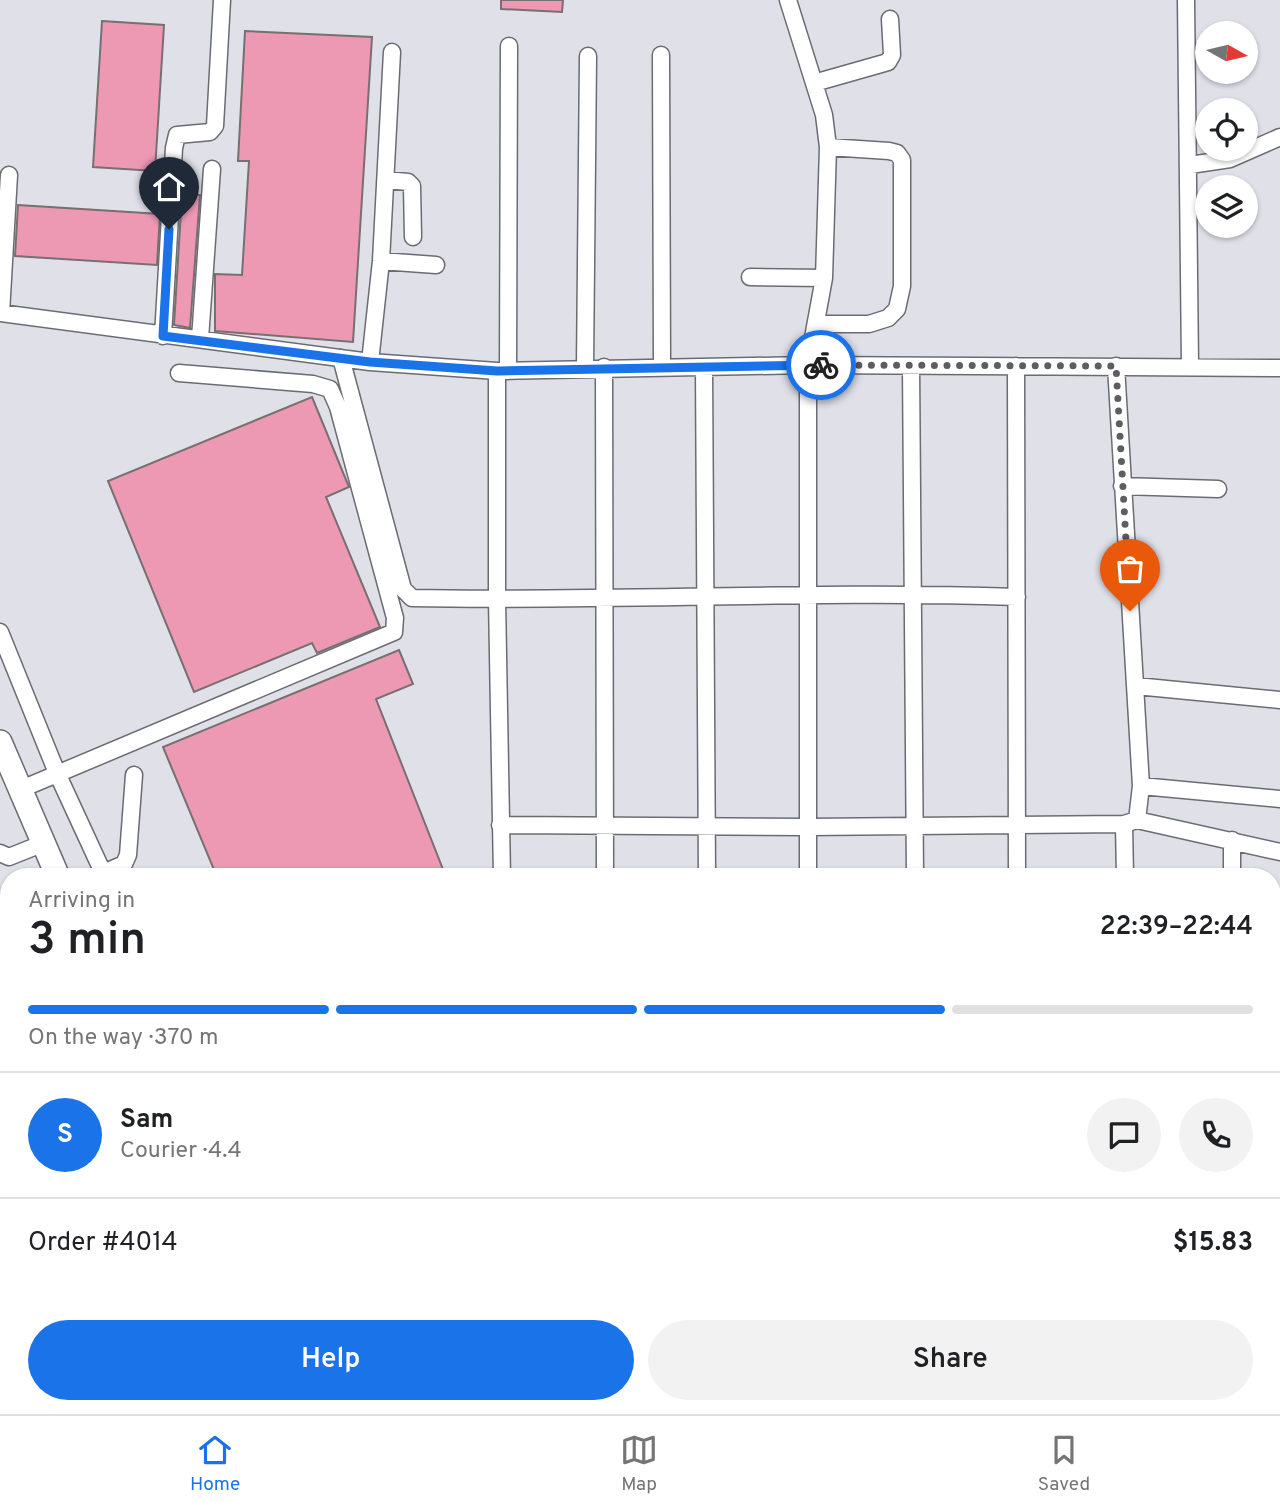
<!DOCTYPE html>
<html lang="en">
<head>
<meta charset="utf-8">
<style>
  body { margin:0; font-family:Overpass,sans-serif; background:#f2f2f2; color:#202124; height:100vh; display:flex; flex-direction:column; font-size:26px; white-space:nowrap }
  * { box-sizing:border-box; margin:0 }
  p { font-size:23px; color:#757577 }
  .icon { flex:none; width:38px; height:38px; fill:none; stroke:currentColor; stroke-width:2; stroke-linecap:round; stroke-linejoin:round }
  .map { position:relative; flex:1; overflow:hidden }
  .drawer { position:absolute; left:0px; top:868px; width:1281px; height:546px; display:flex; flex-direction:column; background:#fff; border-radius:28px 28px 0 0; box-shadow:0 2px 5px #0004 }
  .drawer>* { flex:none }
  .needle { width:46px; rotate:98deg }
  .controls { position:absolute; left:1195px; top:21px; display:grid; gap:14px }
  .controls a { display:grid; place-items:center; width:63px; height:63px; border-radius:50%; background:#fff; box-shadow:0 2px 5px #0004; font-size:35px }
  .pin { position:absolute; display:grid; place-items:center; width:60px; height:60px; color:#fff; margin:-72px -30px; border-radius:50% 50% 50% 0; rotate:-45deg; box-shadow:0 0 7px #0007 }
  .pin .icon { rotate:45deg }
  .courier { position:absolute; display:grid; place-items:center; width:70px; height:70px; margin:-35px; border:5px solid #1a73e8; border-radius:50%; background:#fff; color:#222; box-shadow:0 2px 9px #0007 }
  .overview em { font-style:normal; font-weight:600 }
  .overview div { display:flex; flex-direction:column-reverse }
  .overview { display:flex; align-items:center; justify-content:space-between; height:119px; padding:0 28px }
  h1 { font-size:46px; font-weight:600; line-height:52px }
  .bar { display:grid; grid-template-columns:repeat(4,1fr); gap:10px 7px; align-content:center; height:84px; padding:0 28px }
  .bar i { height:9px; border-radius:5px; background:#e0e0e0 }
  .bar .on { background:#1a73e8 }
  .bar p { grid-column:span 4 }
  .line { display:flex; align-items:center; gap:18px; padding:0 28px; border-top:2px solid #e0e0e0 }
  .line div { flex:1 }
  .round { display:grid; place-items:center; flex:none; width:74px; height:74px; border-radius:37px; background:#f2f2f2 }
  .button { display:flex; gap:14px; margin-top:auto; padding:14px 28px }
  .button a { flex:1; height:80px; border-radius:42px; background:#1a73e8; color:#fff; font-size:28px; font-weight:600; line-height:80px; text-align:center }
  .button a+a { background:#f2f2f2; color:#202124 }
  .menu { display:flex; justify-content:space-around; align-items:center; height:98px; border-top:2px solid #e0e0e0; background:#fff; font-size:19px; color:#757577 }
  .menu a { display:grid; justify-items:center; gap:4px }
  .menu .on { color:#1a73e8 }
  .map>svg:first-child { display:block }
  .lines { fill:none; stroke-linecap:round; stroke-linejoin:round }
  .canal { stroke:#53aed7; stroke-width:14 }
  .building { fill:#ed99b3; stroke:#786f71; stroke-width:2 }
  .minor-casing { stroke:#6b6b73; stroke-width:19 }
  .highway-casing { stroke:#6b6b73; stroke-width:26 }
  .minor { stroke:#fff; stroke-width:16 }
  .highway { stroke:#fff; stroke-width:23 }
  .rail-casing { stroke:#424246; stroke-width:7 }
  .rail { stroke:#e0e0e9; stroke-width:4.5; stroke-dasharray:13; stroke-linecap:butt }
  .done { stroke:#5d5d62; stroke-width:7; stroke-dasharray:0 12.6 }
  .route { stroke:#1a73e8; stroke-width:9 }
</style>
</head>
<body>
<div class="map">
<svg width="1280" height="1414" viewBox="0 0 1280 1414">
  <rect width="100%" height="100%" fill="#e0e0e9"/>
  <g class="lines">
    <!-- canal -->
    <path class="canal" d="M0,925L9,929
      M1272,1385L1280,1388"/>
  </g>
  <!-- building -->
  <path class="building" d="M501,0H563L562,12L501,9Z
    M102,21L164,25L155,171L93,167Z
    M245,31L372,37L353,342L215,331V274L242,275L249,161H238Z
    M182,195H200L190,328L174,325Z
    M18,205L160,214L157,265L15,256Z
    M312,397L349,487L326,497L380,627L317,653L312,643L194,692L108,481Z
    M399,650L413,684L376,699L446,877H217L163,747Z"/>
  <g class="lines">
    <!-- minor casing -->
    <g class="minor-casing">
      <path id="minor" d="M788,0L824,115L828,147L824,278L808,365V877
        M1186,0L1190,365
        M661,55L662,366
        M814,83L888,62L892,55L890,19
        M1190,165L1230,159L1280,137
        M386,180L408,182L412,186L413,237
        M381,261L436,265
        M750,277L824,278
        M0,313L370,362L497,371L808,365L1280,368
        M1,313L9,175
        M816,324H869L888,318L897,309L902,286V160L897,153L889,151L828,147
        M163,336L174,148L177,135L210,132L215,126L222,0
        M200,339L212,169
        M341,358L403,589L412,598C614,602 815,590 1017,597
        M370,362L381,261L392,52
        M911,366L915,877
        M1016,366L1017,877
        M1116,366L1141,786L1137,820
        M604,367L605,877
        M704,367L707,877
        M585,368L588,56
        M497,371V599L502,877
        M508,371L509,46
        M1122,486L1218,489
        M0,632L57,773L105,877
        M1136,686L1280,700
        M1141,786L1280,799
        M19,790L394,632L395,618L338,407L330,389L313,384L179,373
        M1124,824L1125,877
        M500,825L808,827L1124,824L1137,820L1280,852
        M0,853L9,857L44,843
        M94,877L124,864L128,855L134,775
        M1232,877V840
        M0,949L9,953
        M0,1113L9,1115
        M0,1318L9,1319
        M1272,1342L1280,1338
        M1272,1366H1280
        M232,1405L235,1414
        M492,1405L548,1414
        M318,1414L339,1405
        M1104,1414L1125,1405"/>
    </g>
    <!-- highway casing -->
    <g class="highway-casing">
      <path id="highway" d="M0,742L58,877
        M279,1405L283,1414"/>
    </g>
    <!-- minor -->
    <use href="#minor" class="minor"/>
    <!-- highway -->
    <use href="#highway" class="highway"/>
    <!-- rail casing -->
    <g class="rail-casing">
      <path id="rail" d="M0,903L9,907
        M1272,1399L1280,1403"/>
    </g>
    <!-- rail -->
    <use href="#rail" class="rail"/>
  </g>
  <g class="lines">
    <!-- done -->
    <path class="done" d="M821,365L1116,366L1130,611"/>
    <!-- route -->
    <path class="route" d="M169,229L163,336L370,362L497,371L821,365"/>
  </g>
</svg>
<div class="controls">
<a><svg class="needle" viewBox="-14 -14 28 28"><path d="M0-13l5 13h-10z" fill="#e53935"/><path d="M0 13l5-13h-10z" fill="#757577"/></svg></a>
<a><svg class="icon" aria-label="locate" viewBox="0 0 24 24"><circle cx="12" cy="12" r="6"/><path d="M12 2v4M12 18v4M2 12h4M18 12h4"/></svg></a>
<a><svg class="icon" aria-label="layers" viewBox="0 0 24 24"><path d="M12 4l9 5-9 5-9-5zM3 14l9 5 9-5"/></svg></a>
</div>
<div class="pin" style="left:1130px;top:611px;background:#ea580c"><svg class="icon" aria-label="bag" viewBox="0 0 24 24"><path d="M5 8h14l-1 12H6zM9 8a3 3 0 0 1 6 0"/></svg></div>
<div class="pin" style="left:169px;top:229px;background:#1f2937"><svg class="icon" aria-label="home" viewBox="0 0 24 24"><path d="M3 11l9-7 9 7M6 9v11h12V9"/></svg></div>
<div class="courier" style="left:821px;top:365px"><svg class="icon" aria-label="bike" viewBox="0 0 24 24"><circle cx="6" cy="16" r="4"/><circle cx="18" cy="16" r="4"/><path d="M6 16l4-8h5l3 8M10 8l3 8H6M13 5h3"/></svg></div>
<section class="drawer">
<div class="overview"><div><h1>3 min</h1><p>Arriving in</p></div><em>22:39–22:44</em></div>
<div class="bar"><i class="on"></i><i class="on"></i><i class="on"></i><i></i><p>On the way · 370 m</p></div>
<div class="line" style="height:126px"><b class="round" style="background:#1a73e8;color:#fff">S</b><div><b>Sam</b><p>Courier · 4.4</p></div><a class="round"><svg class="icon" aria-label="chat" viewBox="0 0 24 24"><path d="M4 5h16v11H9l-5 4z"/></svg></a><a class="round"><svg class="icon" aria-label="phone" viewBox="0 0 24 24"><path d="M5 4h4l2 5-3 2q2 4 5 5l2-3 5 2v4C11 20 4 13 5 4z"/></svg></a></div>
<div class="line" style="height:91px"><div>Order #4014</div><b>$15.83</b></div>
<div class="button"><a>Help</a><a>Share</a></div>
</section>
</div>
<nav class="menu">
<a class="on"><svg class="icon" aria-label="home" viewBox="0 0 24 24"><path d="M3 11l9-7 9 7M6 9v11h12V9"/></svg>Home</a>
<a><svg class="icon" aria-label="map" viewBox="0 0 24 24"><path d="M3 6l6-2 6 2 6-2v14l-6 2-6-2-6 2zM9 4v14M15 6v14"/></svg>Map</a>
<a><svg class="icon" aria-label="saved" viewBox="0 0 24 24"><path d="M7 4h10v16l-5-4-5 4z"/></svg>Saved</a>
</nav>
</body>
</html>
